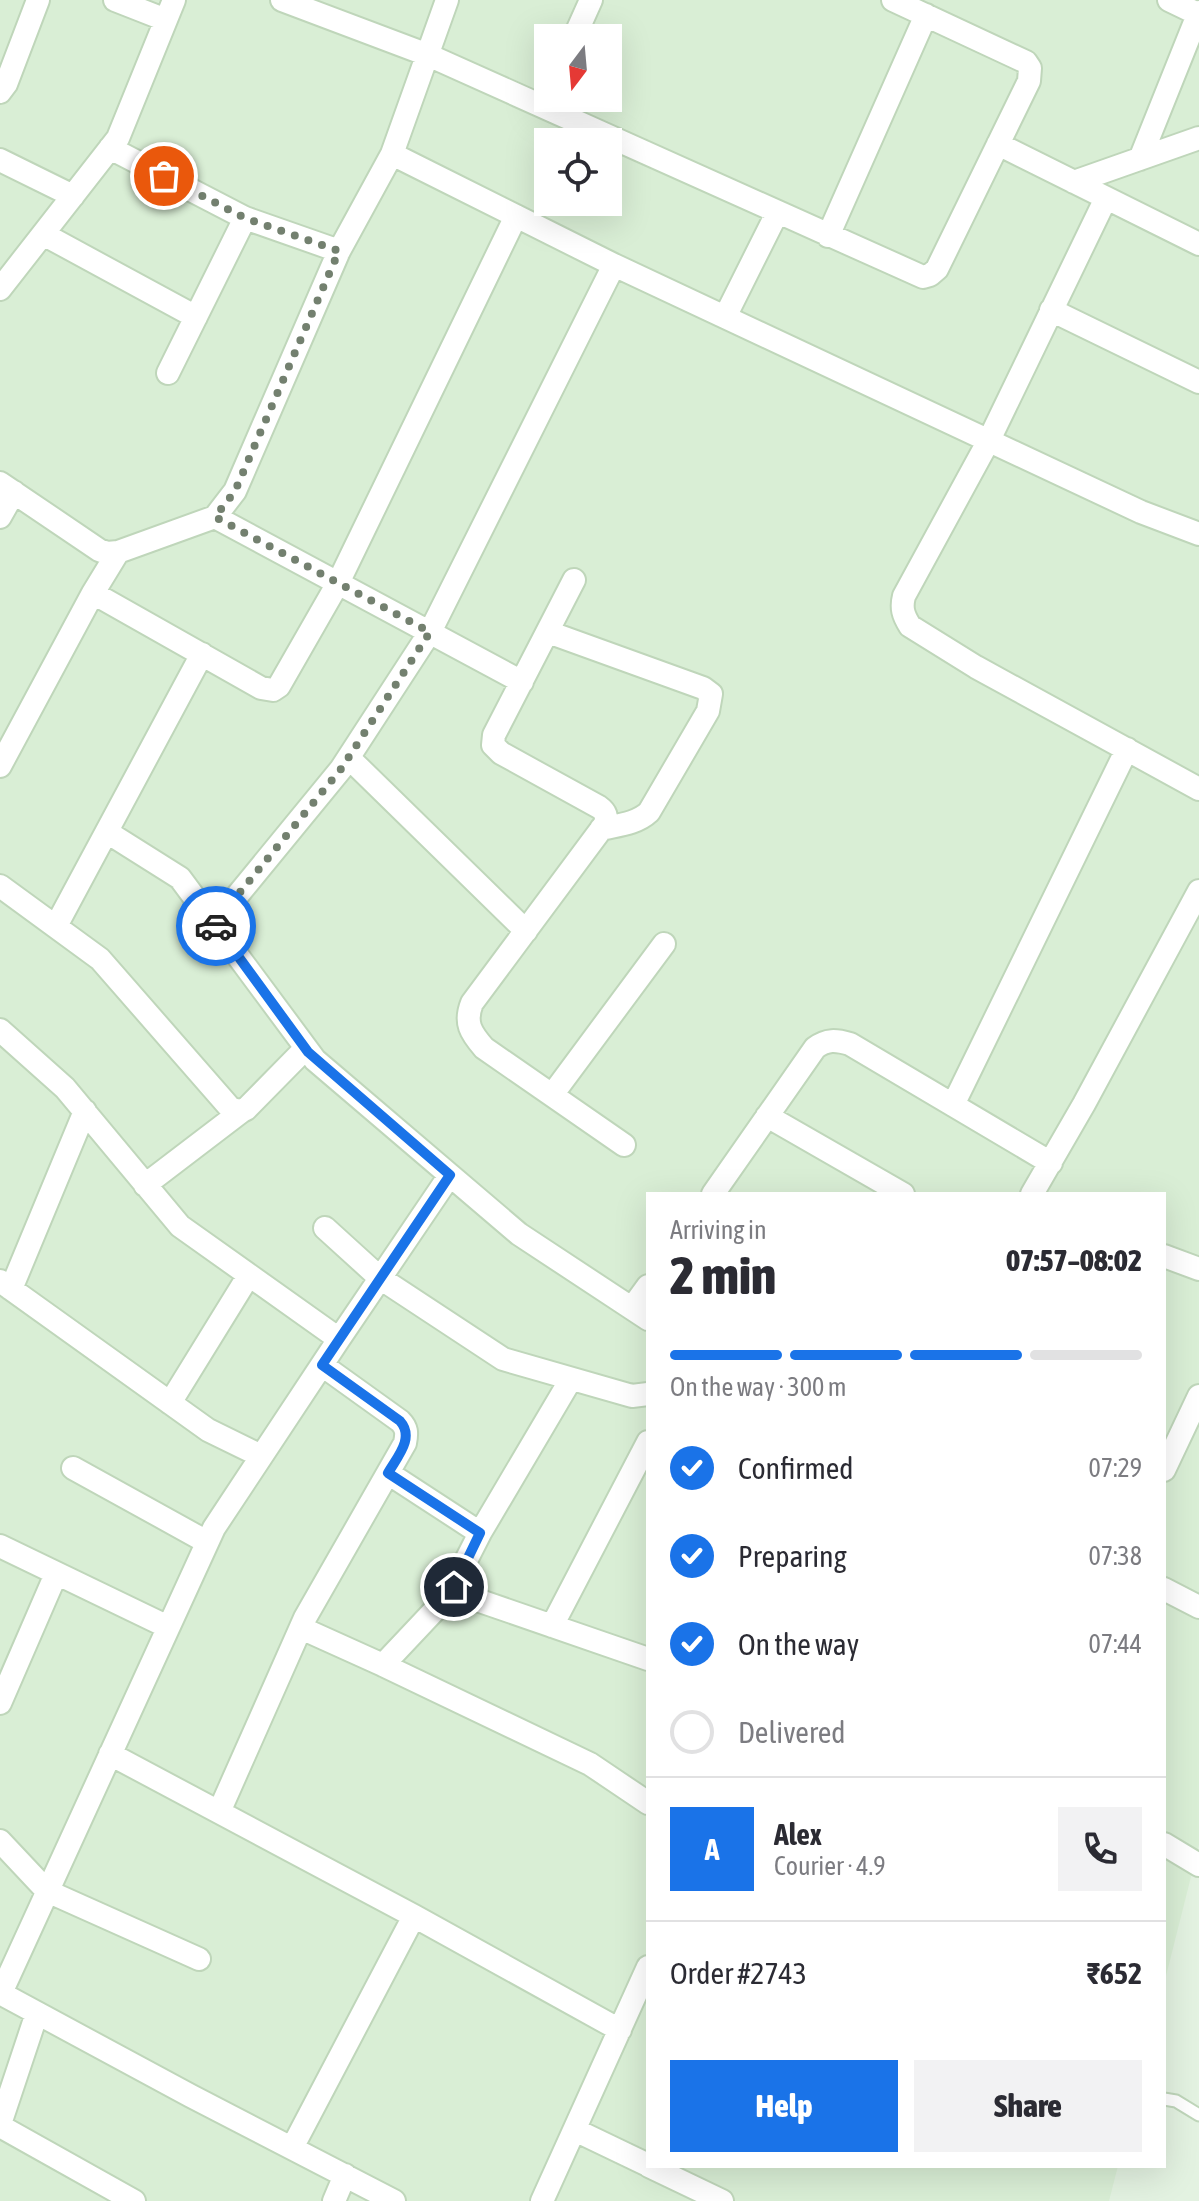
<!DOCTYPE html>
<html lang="en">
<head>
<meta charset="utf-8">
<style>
  body { margin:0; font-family:"Asap Condensed",sans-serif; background:#f2f2f3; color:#2b2b33; height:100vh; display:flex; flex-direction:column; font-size:30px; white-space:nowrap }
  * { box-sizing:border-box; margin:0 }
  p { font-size:26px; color:#7c7c81 }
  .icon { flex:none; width:44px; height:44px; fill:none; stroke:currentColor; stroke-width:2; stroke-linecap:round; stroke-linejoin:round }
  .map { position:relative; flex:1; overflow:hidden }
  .panel { position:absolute; left:646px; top:1192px; width:520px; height:976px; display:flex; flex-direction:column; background:#fff; border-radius:0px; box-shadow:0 8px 32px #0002 }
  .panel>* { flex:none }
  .needle { width:52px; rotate:196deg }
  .buttons { position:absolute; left:534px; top:24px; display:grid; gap:16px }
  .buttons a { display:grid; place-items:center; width:88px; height:88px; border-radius:0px; background:#fff; box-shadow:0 8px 32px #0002; font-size:40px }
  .pin { position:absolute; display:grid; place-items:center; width:68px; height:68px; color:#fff; margin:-34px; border:4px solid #fff; border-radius:50%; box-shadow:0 2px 8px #0007 }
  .courier { position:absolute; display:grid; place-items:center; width:80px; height:80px; margin:-40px; border:6px solid #1a73e8; border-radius:50%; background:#fff; color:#222; box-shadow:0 2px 10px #0007 }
  .overview em { font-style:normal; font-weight:800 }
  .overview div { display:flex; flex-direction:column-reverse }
  .overview { display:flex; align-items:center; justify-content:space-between; height:136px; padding:0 24px }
  h1 { font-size:52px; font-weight:800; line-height:60px }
  .bar { display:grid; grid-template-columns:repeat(4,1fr); gap:12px 8px; align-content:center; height:96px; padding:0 24px }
  .bar i { height:10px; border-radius:6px; background:#e1e1e2 }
  .bar .current { background:#1a73e8 }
  .bar p { grid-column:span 4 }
  .line { display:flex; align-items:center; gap:20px; padding:0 24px; border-top:2px solid #e1e1e2 }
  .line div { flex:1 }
  .round { display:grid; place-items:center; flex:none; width:84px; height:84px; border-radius:0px; background:#f2f2f3 }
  ol { padding:0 24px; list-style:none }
  li { display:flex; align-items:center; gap:24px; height:88px }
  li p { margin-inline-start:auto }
  li .icon { padding:8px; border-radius:50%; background:#1a73e8; color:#fff; stroke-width:4 }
  li:last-child { color:#7c7c81 }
  li i { width:44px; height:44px; border:4px solid #e1e1e2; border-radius:50% }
  .action { display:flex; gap:16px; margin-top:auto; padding:16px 24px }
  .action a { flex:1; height:92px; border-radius:0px; background:#1a73e8; color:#fff; font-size:32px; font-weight:800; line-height:92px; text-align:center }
  .action a+a { background:#f2f2f3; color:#2b2b33 }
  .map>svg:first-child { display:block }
  .residential { fill:#d9eed5; fill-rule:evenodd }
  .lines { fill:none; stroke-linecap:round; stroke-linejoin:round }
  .lane-casing { stroke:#bfd6ba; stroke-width:15 }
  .street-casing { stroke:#bfd6ba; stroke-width:26 }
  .lane { stroke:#fff; stroke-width:11 }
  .street { stroke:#fff; stroke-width:22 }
  .done { stroke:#73806f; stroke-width:8; stroke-dasharray:0 14.4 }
  .route { stroke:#1a73e8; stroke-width:10 }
</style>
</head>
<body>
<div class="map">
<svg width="1199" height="2201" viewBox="0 0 1199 2201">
  <rect width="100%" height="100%" fill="#e3f2e1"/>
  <!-- residential -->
  <path class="residential" d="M0,0H1199V1845L1164,1984V1194H648V2166H1118L1109,2201H0ZM548,38H608V98H548ZM548,142H608V202H548Z"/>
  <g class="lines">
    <!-- lane casing -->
    <g class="lane-casing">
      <path id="lane" d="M1164,2099L1176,2101L1199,2115"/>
    </g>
    <!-- street casing -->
    <g class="street-casing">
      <path id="street" d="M115,0L166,20
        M282,0L428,55L923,277L930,275L937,269L1029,81L1030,68L1026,62L893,0
        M1169,0L1198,14
        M574,38L591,0
        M0,92L6,84L38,0
        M998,144L1199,244
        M110,148L245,218L339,251
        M392,154L614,265L1141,512L1199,534
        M1140,159L1199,12
        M0,160L73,196
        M1074,182L1199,138
        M1106,198L989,440L904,596C901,608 903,615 910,626L976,667L1199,789
        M43,234L196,317
        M828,236L926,15
        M0,289L118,138L174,0
        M1051,310L1199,382
        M725,317L777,213
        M168,373L245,218
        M0,483L99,550L107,553L118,552L215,517L235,491L339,251L392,154L447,0
        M0,517L14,492
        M215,517L522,682
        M574,580L494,735L493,745L501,753L599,807C606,812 607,816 605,824L472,1003C464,1023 471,1033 484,1048L624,1145
        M93,593L261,688L273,690L279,686L338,583L516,216
        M548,632L703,688L711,694L708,711L649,812C636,824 618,825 601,829
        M349,758L526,931
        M0,766L93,593L118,552
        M107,832L180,878L315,1060L519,1234L648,1319
        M0,886L100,959L231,1109L242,1111L246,1109L305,1049
        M214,924L341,769L430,632L614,265
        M56,926L202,654
        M0,1030L65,1088L180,1226L339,1339
        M552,1095L664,944
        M953,1105L1127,749
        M767,1116L903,1194
        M145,1185L242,1111
        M713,1194L815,1048C827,1039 836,1040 850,1044L1051,1163
        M1032,1194L1084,1104L1199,891
        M325,1228L380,1278L503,1359L632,1396L648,1394
        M1164,1256L1199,1269
        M0,1281L208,1430L261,1456
        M11,1289L85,1111
        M632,1308L648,1286
        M170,1403L249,1275
        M73,1468L207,1542
        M1164,1470L1199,1396
        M388,1473L480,1533
        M0,1546L168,1627
        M1164,1589L1199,1607
        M451,1591L648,1659
        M552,1626L648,1442
        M301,1628L383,1665L590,1764L648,1803
        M383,1665L448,1596L480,1533L571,1379
        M0,1703L56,1574
        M110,1754L414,1916L620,2030
        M219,1812L305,1618L405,1443C407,1433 407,1428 400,1421L322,1365
        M0,1841L47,1891L199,1959
        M1164,1844L1199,1865
        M0,1993L191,2096L394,2201
        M1,1993L214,1528L339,1339L450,1175
        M0,2124L37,2013
        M0,2126L134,2201
        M575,2130L648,2165
        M292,2148L414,1916
        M649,2166L722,2201
        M334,2201L345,2175
        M542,2201L648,1967"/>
    </g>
    <!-- lane -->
    <use href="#lane" class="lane"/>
    <!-- street -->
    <use href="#street" class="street"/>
  </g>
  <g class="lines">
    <!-- done -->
    <path class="done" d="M164,176L245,218L339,251L235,491L215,517L430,632L341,769L214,924L216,926"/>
    <!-- route -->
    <path class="route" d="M216,926L308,1052L450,1175L322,1365L400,1421C415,1438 397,1457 388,1473L480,1533L454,1587"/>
  </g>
</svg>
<div class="buttons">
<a><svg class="needle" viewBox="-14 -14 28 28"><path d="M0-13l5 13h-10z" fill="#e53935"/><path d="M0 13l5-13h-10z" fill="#7c7c81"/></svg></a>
<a><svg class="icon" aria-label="locate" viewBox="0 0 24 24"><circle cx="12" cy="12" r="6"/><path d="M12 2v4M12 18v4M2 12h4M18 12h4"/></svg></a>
</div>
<div class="pin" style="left:164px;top:176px;background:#ea580c"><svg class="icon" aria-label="bag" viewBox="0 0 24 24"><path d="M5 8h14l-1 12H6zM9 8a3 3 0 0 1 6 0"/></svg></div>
<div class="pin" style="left:454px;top:1587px;background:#1f2937"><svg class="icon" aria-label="home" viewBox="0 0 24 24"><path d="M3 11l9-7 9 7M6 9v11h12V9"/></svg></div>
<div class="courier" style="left:216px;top:926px"><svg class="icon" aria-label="car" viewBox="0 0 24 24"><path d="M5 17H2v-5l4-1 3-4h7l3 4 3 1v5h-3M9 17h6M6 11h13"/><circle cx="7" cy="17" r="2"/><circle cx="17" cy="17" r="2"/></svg></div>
<section class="panel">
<div class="overview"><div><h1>2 min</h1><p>Arriving in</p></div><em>07:57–08:02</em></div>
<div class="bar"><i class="current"></i><i class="current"></i><i class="current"></i><i></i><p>On the way · 300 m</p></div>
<ol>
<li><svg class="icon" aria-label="check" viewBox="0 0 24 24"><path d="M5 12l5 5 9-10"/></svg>Confirmed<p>07:29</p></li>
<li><svg class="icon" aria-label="check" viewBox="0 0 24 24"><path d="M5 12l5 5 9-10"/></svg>Preparing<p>07:38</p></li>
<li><svg class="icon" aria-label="check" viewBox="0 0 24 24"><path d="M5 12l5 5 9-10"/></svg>On the way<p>07:44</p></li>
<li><i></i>Delivered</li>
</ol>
<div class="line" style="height:144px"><b class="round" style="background:#1a73e8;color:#fff">A</b><div><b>Alex</b><p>Courier · 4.9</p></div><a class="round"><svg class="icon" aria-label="phone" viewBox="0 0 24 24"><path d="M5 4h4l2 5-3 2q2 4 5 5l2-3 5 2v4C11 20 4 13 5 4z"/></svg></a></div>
<div class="line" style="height:104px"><div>Order #2743</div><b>₹652</b></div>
<div class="action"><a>Help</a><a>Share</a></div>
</section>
</div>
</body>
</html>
